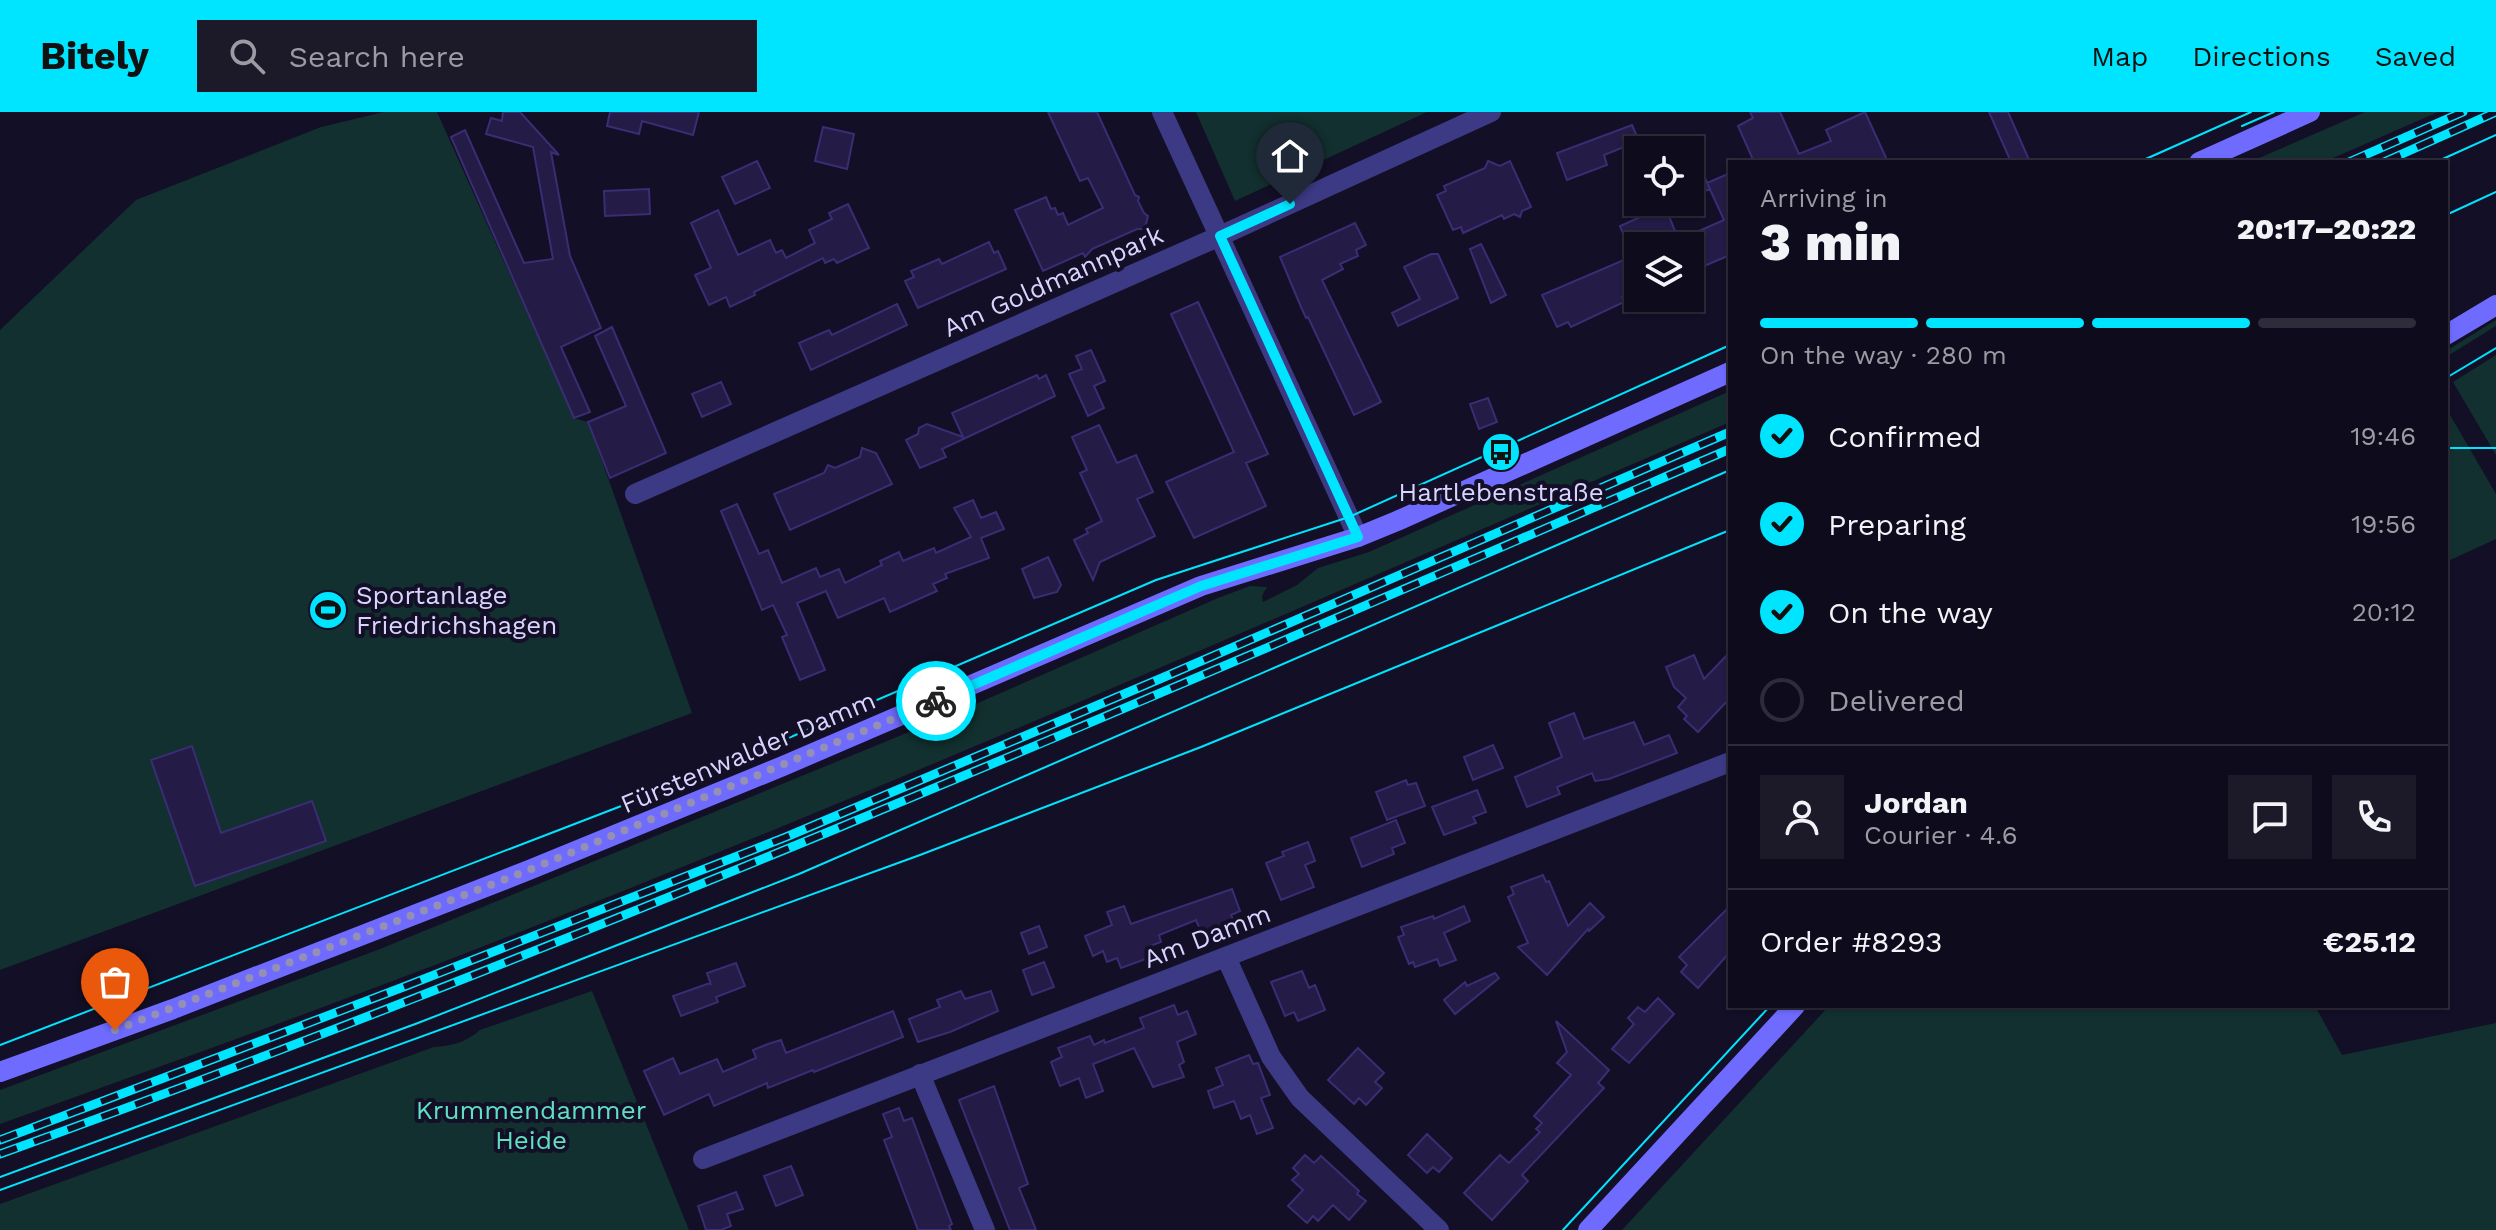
<!DOCTYPE html>
<html lang="en">
<head>
<meta charset="utf-8">
<style>
  body { margin:0; font-family:"Work Sans",sans-serif; background:#1c1929; color:#f1f3f6; height:100vh; display:flex; flex-direction:column; font-size:30px; white-space:nowrap }
  * { box-sizing:border-box; margin:0 }
  p { font-size:26px; color:#9b9ba3 }
  .icon { flex:none; width:44px; height:44px; fill:none; stroke:currentColor; stroke-width:2; stroke-linecap:round; stroke-linejoin:round }
  .map { position:relative; flex:1; overflow:hidden }
  .panel { position:absolute; left:1728px; top:48px; width:720px; height:848px; display:flex; flex-direction:column; background:#0e0b1c; border-radius:0px; box-shadow:0 2px 6px #0004,0 0 0 2px #2e2b3b }
  .panel>* { flex:none }
  .tools { position:absolute; left:1624px; top:24px; display:grid; gap:16px }
  .tools a { display:grid; place-items:center; width:80px; height:80px; border-radius:0px; background:#0e0b1c; box-shadow:0 2px 6px #0004,0 0 0 2px #2e2b3b; font-size:40px }
  .pin { position:absolute; display:grid; place-items:center; width:68px; height:68px; color:#fff; margin:-82px -34px; border-radius:50% 50% 50% 0; rotate:-45deg; box-shadow:0 0 8px #0007 }
  .pin .icon { rotate:45deg }
  .courier { position:absolute; display:grid; place-items:center; width:80px; height:80px; margin:-40px; border:6px solid #00e5ff; border-radius:50%; background:#fff; color:#222; box-shadow:0 2px 10px #0007 }
  .headline em { font-style:normal; font-weight:800 }
  .headline div { display:flex; flex-direction:column-reverse }
  .headline { display:flex; align-items:center; justify-content:space-between; height:136px; padding:0 32px }
  h1 { font-size:52px; font-weight:800; line-height:60px }
  .bar { display:grid; grid-template-columns:repeat(4,1fr); gap:12px 8px; align-content:center; height:96px; padding:0 32px }
  .bar i { height:10px; border-radius:6px; background:#2e2b3b }
  .bar .selected { background:#00e5ff }
  .bar p { grid-column:span 4 }
  .line { display:flex; align-items:center; gap:20px; padding:0 32px; border-top:2px solid #2e2b3b }
  .line div { flex:1 }
  .round { display:grid; place-items:center; flex:none; width:84px; height:84px; border-radius:0px; background:#1c1929 }
  ol { padding:0 32px; list-style:none }
  li { display:flex; align-items:center; gap:24px; height:88px }
  li p { margin-inline-start:auto }
  li .icon { padding:8px; border-radius:50%; background:#00e5ff; color:#111; stroke-width:4 }
  li:last-child { color:#9b9ba3 }
  li i { width:44px; height:44px; border:4px solid #2e2b3b; border-radius:50% }
  header { display:flex; align-items:center; gap:48px; box-sizing:border-box; height:112px; padding:0 40px; background:#00e5ff; color:#111 }
  header strong { font-size:38px }
  nav { display:flex; gap:44px; margin-inline-start:auto; font-size:28px }
  .search { width:560px; height:72px; background:#1c1929; display:flex; align-items:center; gap:20px; box-sizing:border-box; padding:0 28px; border-radius:0px; color:#9b9ba3; font-size:30px }
  .map>svg:first-child { display:block }
  .green { fill:#12302f }
  .building { fill:#241b47; stroke:#3b2d73; stroke-width:2 }
  .lines { fill:none; stroke-linecap:round; stroke-linejoin:round }
  .minor { stroke:#3d3a85; stroke-width:20 }
  .secondary { stroke:#6f6bff; stroke-width:20 }
  .tram { stroke:#00e5ff; stroke-width:2 }
  .rail-casing { stroke:#00e5ff; stroke-width:9 }
  .rail { stroke:#130f26; stroke-width:6; stroke-dasharray:18; stroke-linecap:butt }
  .done { stroke:#948fb3; stroke-width:8; stroke-dasharray:0 14.4 }
  .route { stroke:#00e5ff; stroke-width:10 }
  .labels { text-anchor:middle; dominant-baseline:central; stroke-width:8; stroke-linejoin:round; paint-order:stroke }
  .street-label { font-size:26px; fill:#d9d4ff; stroke:#130f26 }
  .poi-label { font-size:26px; fill:#d9d4ff; stroke:#130f26 }
  .park-label { font-size:26px; fill:#5fe0c0; stroke:#130f26 }
</style>
</head>
<body>
<header>
<strong>Bitely</strong>
<div class="search"><svg class="icon" aria-label="search" viewBox="0 0 24 24"><circle cx="10" cy="10" r="6"/><path d="M15 15l6 6"/></svg>Search here</div>
<nav><a>Map</a><a>Directions</a><a>Saved</a></nav>
</header>
<div class="map">
<svg width="2496" height="1118" viewBox="0 0 2496 1118">
  <rect width="100%" height="100%" fill="#130f26"/>
  <!-- green -->
  <path class="green" d="M384,0H437L574,306L588,310L692,601L0,858V218L136,88L321,15Z
    M1196,0H1427L1235,89Z
    M2365,0H2438L2324,50H2250Z
    M2496,208V214L2446,245V239Z
    M2496,243V343L2453,270Z
    M1730,279V310C1322,486 915,665 502,827C336,892 168,952 0,1012V978L380,837L948,604L1218,486L1250,474L1267,475L1262,484L1263,490L1297,473L1318,456L1369,440Z
    M2446,296L2496,382V427L2446,450Z
    M592,879L689,1118H0V1092L434,935C453,934 466,930 480,918Z
    M1829,894H2315L2342,943L2496,911V1118H1622Z"/>
  <!-- building -->
  <path class="building" d="M503,0H520L559,43L551,40L570,144L601,216L561,235L590,300L574,306L451,25L465,18L524,151L553,147L533,35L486,22L491,6L502,9Z
    M610,0H699L693,23L642,9L639,22L607,14Z
    M1048,0H1097L1135,83L1139,85L1138,89L1144,101L1148,104L1146,112L1142,117H1137L1092,137L1085,145L1083,141L1043,159L1015,98L1046,85L1051,97L1055,96L1058,103L1063,101L1068,113L1103,96L1088,66L1080,69Z
    M1750,0H1780L1799,42L1831,29L1826,18L1865,0L1888,50H1754L1738,14L1753,6Z
    M1989,0H2008L2030,50H2011Z
    M1632,13L1639,29L1604,43L1607,53L1567,68L1557,41Z
    M823,15L854,22L847,57L815,49Z
    M1690,32L1710,77L1694,83L1690,75Z
    M757,49L770,76L735,92L722,65Z
    M1488,49L1500,54L1510,49L1531,95L1522,99L1520,105L1514,102L1504,107L1502,103L1463,121L1461,115L1453,118L1437,83L1446,79L1444,74L1485,56Z
    M1730,61V143L1690,160V123L1724,108L1707,71Z
    M649,77L650,102L605,104L604,79Z
    M848,92L869,136L837,151L834,147L825,151L823,146L754,180L755,183L730,195L726,185L709,193L695,163L711,156L691,111L718,98L738,143L770,128L776,141L782,138L786,146L815,131L809,118L832,107L829,101Z
    M1665,94L1681,134H1628L1620,114Z
    M1355,111L1366,133L1356,138L1358,144L1340,152L1343,157L1322,168L1381,290L1354,303L1308,205L1306,206L1301,195L1280,145Z
    M989,130L994,141L998,139L1006,157L918,196L905,169L914,165L911,159L939,147L942,152Z
    M1481,132L1506,183L1491,191L1470,137Z
    M1431,142H1438L1458,186L1398,214L1392,201L1420,187L1404,155Z
    M1626,147L1638,178L1622,185L1624,190L1571,215L1568,210L1557,215L1542,183Z
    M1198,190L1268,342L1246,351L1266,394L1194,426L1166,370L1234,340L1171,202Z
    M897,192L907,213L811,258L799,231L829,218L832,223Z
    M612,215L666,341L610,366L588,310L626,294L595,224Z
    M1091,238L1105,269L1094,274L1104,296L1088,304L1069,262L1082,257L1076,244Z
    M1037,263L1039,267L1046,263L1055,284L942,337L946,345L920,356L906,328L918,322L919,316L927,312L963,325L952,301Z
    M721,270L731,292L702,305L692,282Z
    M1488,286L1497,310L1479,317L1470,292Z
    M1099,313L1117,351L1136,343L1153,380L1137,387L1155,424L1100,450L1093,468L1074,428L1088,421L1086,417L1102,409L1080,361L1087,358L1072,325Z
    M862,336L876,341L892,372L790,418L774,382L824,361L828,353L835,356L860,345Z
    M973,388L981,406L996,400L1004,417L981,426L989,446L945,462L947,466L933,472L937,479L890,500L884,486L838,506L826,479L797,491L825,558L800,568L782,525L787,523L773,493L762,498L721,399L737,392L759,442L768,438L782,471L816,456L820,465L839,457L845,471L882,453L880,449L899,440L903,449L934,436L936,441L971,425L954,396Z
    M1048,445L1061,473L1057,480L1034,486L1022,457Z
    M1730,540V586L1698,620L1684,607L1687,604L1678,595L1686,586L1674,575L1666,555L1694,543L1704,567Z
    M1574,601L1584,627L1634,610L1644,633L1669,623L1677,641L1609,667L1595,669L1592,661L1557,675L1560,682L1527,695L1515,665L1562,645L1549,611Z
    M1493,633L1503,656L1473,668L1464,645Z
    M192,634L221,721L312,689L326,729L195,774L151,648Z
    M1406,668L1408,673L1416,671L1425,694L1387,708L1376,680Z
    M1477,678L1486,700L1473,705L1476,711L1444,723L1432,695Z
    M1396,708L1405,731L1392,736L1394,742L1362,755L1351,726Z
    M1308,730L1315,749L1305,753L1314,775L1281,788L1266,751L1284,744L1282,740Z
    M1543,763L1546,770L1549,769L1568,814L1590,791L1604,805L1589,819L1588,817L1547,863L1518,835L1528,831L1508,785L1514,782L1511,775Z
    M1232,777L1240,799L1231,803L1234,810L1202,822L1196,808L1159,823L1161,830L1150,834L1154,844L1121,856L1117,846L1107,850L1103,839L1093,844L1085,824L1112,813L1107,800L1124,794L1131,812Z
    M1464,794L1470,809L1444,821L1456,848L1440,854L1437,847L1415,855L1413,850L1409,852L1398,825L1404,823L1401,815L1433,804L1434,807Z
    M1730,794V840L1698,876L1681,860L1687,853L1679,845Z
    M1039,814L1047,835L1029,842L1021,821Z
    M1044,850L1054,875L1032,883L1023,858Z
    M736,851L745,874L716,885L718,890L681,904L673,884L710,871L711,873L707,861Z
    M1302,859L1309,876L1315,873L1325,898L1298,909L1294,900L1285,904L1271,870Z
    M1495,861L1499,866L1455,902L1444,888L1465,870L1467,874Z
    M961,879L965,887L991,879L998,899L950,920L918,930L909,907L940,895L937,888Z
    M1658,886L1674,902L1629,951L1612,937L1634,912L1628,906L1638,895L1645,900Z
    M1174,893L1178,903L1187,899L1196,922L1177,930L1184,950L1179,953L1184,965L1153,975L1134,936L1093,952L1103,979L1086,986L1079,966L1060,974L1051,950L1062,945L1058,936L1090,924L1094,933L1104,928L1105,931L1144,916L1140,906Z
    M893,899L903,925L814,960L813,958L768,976L767,971L714,994L709,982L664,1003L644,959L673,946L680,962L717,947L723,960L756,946L753,938L768,932L781,928L786,941Z
    M1556,909L1609,958L1598,971L1604,976L1522,1063L1528,1069L1492,1108L1464,1081L1500,1043L1509,1051L1540,1020L1536,1017L1542,1011L1534,1004L1571,963L1557,951L1567,940Z
    M1358,936L1384,961L1375,970L1382,976L1366,993L1359,986L1354,992L1328,968Z
    M1249,943L1253,952L1258,951L1270,983L1261,986L1273,1016L1257,1022L1250,1003L1241,1007L1234,989L1214,996L1208,979L1223,973L1216,956Z
    M994,974L1028,1072L1019,1076L1036,1118H1010L959,988Z
    M899,996L904,1009L912,1006L952,1112L949,1114L951,1118H918L884,1028L892,1025L883,1002Z
    M1427,1022L1452,1046L1439,1060L1433,1055L1427,1061L1408,1043Z
    M1305,1043L1314,1051L1321,1044L1359,1079L1357,1082L1366,1089L1349,1108L1333,1093L1318,1109L1313,1104L1307,1111L1288,1094L1303,1078L1292,1068L1299,1062L1293,1056Z
    M791,1054L803,1083L776,1094L764,1064Z
    M736,1080L743,1097L727,1102L731,1114L721,1118H706L698,1094Z"/>
  <g class="lines">
    <!-- minor -->
    <path class="minor" d="M1162,0L1358,425
      M635,382L1220,124L1491,0
      M1226,845L1271,945L1300,986L1439,1118
      M920,962L985,1118
      M703,1047L1730,650"/>
    <!-- secondary -->
    <path class="secondary" d="M2199,50L2310,0
      M2446,223L2496,193
      M0,960L173,897L529,758L783,654L1201,474L1358,425L1397,409L1730,260
      M1588,1118L1795,894"/>
    <!-- tram -->
    <path class="tram" d="M2242,14L2274,0
      M2139,50L2251,0
      M2436,50L2496,23
      M2446,103L2496,80
      M2446,266L2496,236
      M2446,336H2496
      M0,933L707,661L1156,468L1349,405L1730,233
      M0,1065L418,911L799,762L1730,358
      M0,1078L920,743L1201,635L1730,418
      M1563,1118L1770,894"/>
    <!-- rail casing -->
    <g class="rail-casing">
      <path id="rail" d="M2349,50L2463,0
        M2384,50L2496,0
        M0,1028L406,874L786,725L1162,566L1730,320
        M0,1042C586,831 1158,583 1730,337"/>
    </g>
    <!-- rail -->
    <use href="#rail" class="rail"/>
  </g>
  <g class="lines">
    <!-- done -->
    <path class="done" d="M115,918L529,758L936,589"/>
    <!-- route -->
    <path class="route" d="M936,589L1201,474L1358,425L1220,124L1290,92"/>
  </g>
  <!-- icons -->
  <defs>
    <g id="bus-disc" transform="scale(2)"><circle r="9.5" fill="#00e5ff" stroke="#130f26"/><path d="M-5-6H5V4H4V6H2V4H-2V6H-4V4H-5ZM-3.5-4V0h7V-4ZM-3.5 1.2v1.5H-2V1.2ZM2 1.2v1.5H3.5V1.2Z" fill="#111"/></g>
    <g id="stadium-disc" transform="scale(2)"><circle r="9.5" fill="#00e5ff" stroke="#130f26"/><path d="M0-5a6.5 5 0 1 0 0 10a6.5 5 0 1 0 0-10ZM-3.5-1.8h7v3.6h-7Z" fill="#111"/></g>
  </defs>
  <g fill-rule="evenodd">
    <use href="#bus-disc" x="1501" y="340"/>
    <use href="#stadium-disc" x="328" y="498"/>
  </g>
  <g class="labels">
    <!-- street labels -->
    <g class="street-label">
      <text transform="translate(1053 169) rotate(-24)">Am Goldmannpark</text>
      <text transform="translate(748 640) rotate(-23)">Fürstenwalder Damm</text>
      <text transform="translate(1207 824) rotate(-21)">Am Damm</text>
    </g>
    <!-- poi labels -->
    <g class="poi-label">
      <text x="1501" y="380">Hartlebenstraße</text>
      <text x="356" y="483" text-anchor="start">Sportanlage<tspan x="356" dy="30">Friedrichshagen</tspan></text>
    </g>
    <!-- park labels -->
    <g class="park-label">
      <text x="531" y="998">Krummendammer<tspan x="531" dy="30">Heide</tspan></text>
    </g>
  </g>
</svg>
<div class="tools">
<a><svg class="icon" aria-label="locate" viewBox="0 0 24 24"><circle cx="12" cy="12" r="6"/><path d="M12 2v4M12 18v4M2 12h4M18 12h4"/></svg></a>
<a><svg class="icon" aria-label="layers" viewBox="0 0 24 24"><path d="M12 4l9 5-9 5-9-5zM3 14l9 5 9-5"/></svg></a>
</div>
<div class="pin" style="left:115px;top:918px;background:#ea580c"><svg class="icon" aria-label="bag" viewBox="0 0 24 24"><path d="M5 8h14l-1 12H6zM9 8a3 3 0 0 1 6 0"/></svg></div>
<div class="pin" style="left:1290px;top:92px;background:#1f2937"><svg class="icon" aria-label="home" viewBox="0 0 24 24"><path d="M3 11l9-7 9 7M6 9v11h12V9"/></svg></div>
<div class="courier" style="left:936px;top:589px"><svg class="icon" aria-label="bike" viewBox="0 0 24 24"><circle cx="6" cy="16" r="4"/><circle cx="18" cy="16" r="4"/><path d="M6 16l4-8h5l3 8M10 8l3 8H6M13 5h3"/></svg></div>
<section class="panel">
<div class="headline"><div><h1>3 min</h1><p>Arriving in</p></div><em>20:17–20:22</em></div>
<div class="bar"><i class="selected"></i><i class="selected"></i><i class="selected"></i><i></i><p>On the way · 280 m</p></div>
<ol>
<li><svg class="icon" aria-label="check" viewBox="0 0 24 24"><path d="M5 12l5 5 9-10"/></svg>Confirmed<p>19:46</p></li>
<li><svg class="icon" aria-label="check" viewBox="0 0 24 24"><path d="M5 12l5 5 9-10"/></svg>Preparing<p>19:56</p></li>
<li><svg class="icon" aria-label="check" viewBox="0 0 24 24"><path d="M5 12l5 5 9-10"/></svg>On the way<p>20:12</p></li>
<li><i></i>Delivered</li>
</ol>
<div class="line" style="height:144px"><a class="round"><svg class="icon" aria-label="person" viewBox="0 0 24 24"><circle cx="12" cy="8" r="4"/><path d="M4 21q1-7 8-7t8 7"/></svg></a><div><b>Jordan</b><p>Courier · 4.6</p></div><a class="round"><svg class="icon" aria-label="chat" viewBox="0 0 24 24"><path d="M4 5h16v11H9l-5 4z"/></svg></a><a class="round"><svg class="icon" aria-label="phone" viewBox="0 0 24 24"><path d="M5 4h4l2 5-3 2q2 4 5 5l2-3 5 2v4C11 20 4 13 5 4z"/></svg></a></div>
<div class="line" style="height:104px"><div>Order #8293</div><b>€25.12</b></div>
</section>
</div>
</body>
</html>
